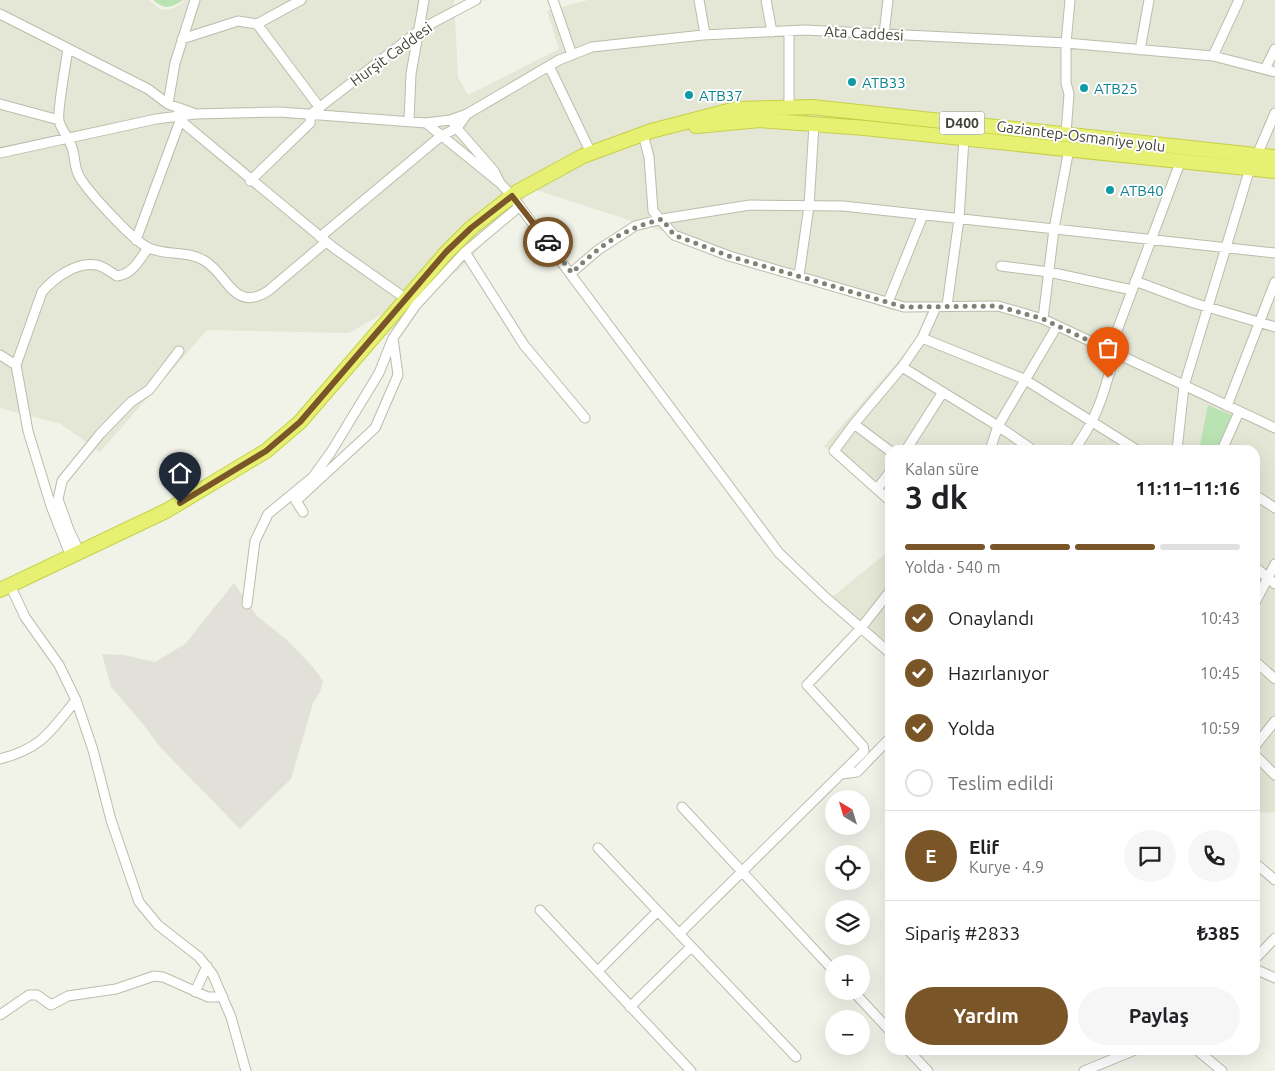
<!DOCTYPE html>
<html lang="tr">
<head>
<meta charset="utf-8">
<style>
  body { margin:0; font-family:Ubuntu,sans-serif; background:#f6f6f6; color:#202124; height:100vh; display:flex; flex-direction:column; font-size:19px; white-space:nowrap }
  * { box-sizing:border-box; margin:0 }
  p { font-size:16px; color:#757577 }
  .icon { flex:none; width:28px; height:28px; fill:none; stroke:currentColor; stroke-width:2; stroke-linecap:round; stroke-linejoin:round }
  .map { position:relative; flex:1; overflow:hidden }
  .panel { position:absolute; left:885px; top:445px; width:375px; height:610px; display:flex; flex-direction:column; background:#fff; border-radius:15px; box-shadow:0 5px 20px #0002 }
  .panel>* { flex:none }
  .needle { width:32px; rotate:322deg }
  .controls { position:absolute; left:825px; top:790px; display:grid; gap:10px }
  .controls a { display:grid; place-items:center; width:45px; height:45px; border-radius:50%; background:#fff; box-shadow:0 5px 20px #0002; font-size:25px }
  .pin { position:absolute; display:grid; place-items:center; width:42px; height:42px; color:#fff; margin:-51px -21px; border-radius:50% 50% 50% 0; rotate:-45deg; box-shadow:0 0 5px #0007 }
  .pin .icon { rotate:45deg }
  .courier { position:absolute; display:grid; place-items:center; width:50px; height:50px; margin:-25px; border:4px solid #7a5527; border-radius:50%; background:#fff; color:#222; box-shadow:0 1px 6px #0007 }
  .summary em { font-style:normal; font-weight:700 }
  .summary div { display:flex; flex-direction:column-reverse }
  .summary { display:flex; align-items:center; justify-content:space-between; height:85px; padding:0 20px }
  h1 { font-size:32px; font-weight:700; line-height:38px }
  .bar { display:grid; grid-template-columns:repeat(4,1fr); gap:8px 5px; align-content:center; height:60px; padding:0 20px }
  .bar i { height:6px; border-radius:4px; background:#e0e0e0 }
  .bar .on { background:#7a5527 }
  .bar p { grid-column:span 4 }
  .line { display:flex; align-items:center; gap:12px; padding:0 20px; border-top:1px solid #e0e0e0 }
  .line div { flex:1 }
  .round { display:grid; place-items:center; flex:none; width:52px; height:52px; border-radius:26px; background:#f6f6f6 }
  ol { padding:0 20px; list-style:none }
  li { display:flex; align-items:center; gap:15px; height:55px }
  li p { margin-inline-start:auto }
  li .icon { padding:5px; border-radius:50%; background:#7a5527; color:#fff; stroke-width:4 }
  li:last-child { color:#757577 }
  li i { width:28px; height:28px; border:2px solid #e0e0e0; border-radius:50% }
  .button { display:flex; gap:10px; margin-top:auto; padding:10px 20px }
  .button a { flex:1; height:58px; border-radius:30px; background:#7a5527; color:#fff; font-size:20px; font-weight:700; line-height:58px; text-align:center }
  .button a+a { background:#f6f6f6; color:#202124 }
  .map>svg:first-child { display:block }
  .residential { fill:#e4e6d6 }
  .industrial { fill:#e2e1d9 }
  .green { fill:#bae3b4 }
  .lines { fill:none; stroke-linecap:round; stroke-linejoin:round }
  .minor-casing { stroke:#bbbdab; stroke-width:11 }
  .highway-casing { stroke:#c8cf45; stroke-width:16 }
  .minor { stroke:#fff; stroke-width:9 }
  .highway { stroke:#e6f174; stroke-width:14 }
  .done { stroke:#818275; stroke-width:5; stroke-dasharray:0 9 }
  .route { stroke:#7a5527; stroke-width:6 }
  .culture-dot { fill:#0f9aa8; stroke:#fff; stroke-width:2 }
  .labels { text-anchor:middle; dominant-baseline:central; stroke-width:4; stroke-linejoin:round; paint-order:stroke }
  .shield { fill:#fff; stroke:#7c7d73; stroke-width:1 }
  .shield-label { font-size:14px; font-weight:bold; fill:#444537 }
  .street-label { font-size:15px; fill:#444537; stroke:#fff }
  .culture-label { font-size:15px; fill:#0d838f; stroke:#fff; text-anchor:start }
</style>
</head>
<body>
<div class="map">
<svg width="1275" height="1071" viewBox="0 0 1275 1071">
  <rect width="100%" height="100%" fill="#f1f2e8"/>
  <!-- residential -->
  <path class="residential" d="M0,0H149L160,9L169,10L183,3V0H454L458,77L468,95L559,49L547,11L588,0H1275V812L1255,813V450H890V504L824,446L920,336L927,312L891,310L672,234L533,189L459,270L349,333L207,330L100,452L61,424L0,408Z
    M890,550V643L825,603Z"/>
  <!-- industrial -->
  <path class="industrial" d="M234,583L257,616L287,640L313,667L323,681L320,692L313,703L291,779L240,829L160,747L143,724L111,687L102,654L124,655L155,662L185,644Z"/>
  <!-- green -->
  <path class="green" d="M153,0H182V1C169,8 165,10 153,0Z
    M1208,405L1233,416L1216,450H1199Z"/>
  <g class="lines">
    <!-- minor casing -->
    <g class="minor-casing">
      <path id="minor" d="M553,0L572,55
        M699,0L705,34
        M766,0L772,32
        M0,14L148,89L168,104L193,113
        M257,24L301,0
        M884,34L888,0
        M182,39L238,21L257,24L320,108
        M68,49C66,62 57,112 59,121C61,129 68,137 71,145C75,154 74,165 78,174C85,189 134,242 149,248C167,256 187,250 205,261C228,275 234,313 268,291L326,242
        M1140,50L1149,0
        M1213,56L1239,0
        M549,66L591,153
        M1265,69L1275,49
        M0,104L59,120
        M168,104L175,63L195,0
        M789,108V31
        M175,116L334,248L405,298
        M409,121L411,74L424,0
        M426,123L500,183L512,196L779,553L825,597L890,653
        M454,125L494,171L500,183
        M1066,133L1069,94L1066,83V43L1070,0
        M643,134L649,157L653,211L674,235L729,256L904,307L998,306L1043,319L1275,428
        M0,153L156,119L195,114L280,112L426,123L450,120L467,114L559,60L592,47L703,35L805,30L1066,43L1213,56L1275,72
        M1257,155L1275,113
        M250,181L310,123L311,114L421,29L476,0
        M320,237L441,136L457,128L467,114
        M136,240L180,121
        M465,252L520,206
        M1001,266L1049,272L1132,290
        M571,273L598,250L635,226L662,219L750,205L843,206L1275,253
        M799,276L809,206L814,125
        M1135,281L1194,303L1275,327
        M888,302L923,215
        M947,306L959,219L964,138
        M1043,319L1054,229L1069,149
        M922,338L1024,379L1137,450
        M0,355L16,365L28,431L51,506L71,557
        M16,365L42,292C54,278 77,261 96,265C104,266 110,272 117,276C132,275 140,259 148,248
        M902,367L922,338L936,307
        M1227,406L1275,282
        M854,424L890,451
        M906,450L943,392
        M990,450L998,426L1057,326
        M1074,450C1091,426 1099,409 1107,381C1111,367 1116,359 1112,344L1181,160
        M1177,450L1184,386L1250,168
        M1222,450L1239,412
        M877,489L890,472
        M1255,495L1275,508
        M890,501L834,451L854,424L902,367L998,426L1033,450
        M303,512L296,501L375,428L398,375L393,338
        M80,553L69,530L58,499L62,481L100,434L131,402L149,390L179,351
        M1255,567L1275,584
        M10,585L25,617L59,665L76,700L93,750L111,820L139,902L158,925L199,957L213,975L231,1017L246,1071
        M1255,603L1275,564
        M247,604L255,541L268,514L313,477L331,452L379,373L393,338L416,305L465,252L524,345L585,418
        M1255,661L1275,679
        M1255,746L1275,721
        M1255,755L1275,775
        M0,759C42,748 50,732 76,700
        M842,774L857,772L890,738
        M682,807L834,971
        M598,848L796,1057
        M1255,863L1275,880
        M540,910L691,1071
        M679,934L864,751L863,746L807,685L861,628L890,591
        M1255,959L1275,938
        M1255,969L1275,978
        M598,971L657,912
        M853,991L890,1031
        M195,992L207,966
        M630,1007L691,947
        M0,1015L29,995H37L51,1005L68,996L116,989L154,976L163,977L208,997H223
        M908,1050L928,1071
        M1197,1050L1222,1071
        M1084,1071L1135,1050"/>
    </g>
    <!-- highway casing -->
    <g class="highway-casing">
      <path id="highway" d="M696,126L760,120L865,128L1275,171
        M0,590L166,511L266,451L300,422L446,253L471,228L517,192L583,156L651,131L736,109L812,107L1275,157"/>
    </g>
    <!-- minor -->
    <use href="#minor" class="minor"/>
    <!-- highway -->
    <use href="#highway" class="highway"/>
  </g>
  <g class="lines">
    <!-- done -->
    <path class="done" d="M548,242L572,273C600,245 623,229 662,219L674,235L729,256L904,307L998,306L1043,319L1115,353L1114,365L1108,378"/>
    <!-- route -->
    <path class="route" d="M180,503L266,451L300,422L446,252L471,228L512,196L548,242"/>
  </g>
  <!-- markers -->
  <g class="culture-dot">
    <circle cx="852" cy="82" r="5"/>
    <circle cx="1084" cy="88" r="5"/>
    <circle cx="689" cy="95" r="5"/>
    <circle cx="1110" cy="190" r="5"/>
  </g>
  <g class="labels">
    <!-- shield labels -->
    <rect class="shield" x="939.5" y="111.5" width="45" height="23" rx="4"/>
    <g class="shield-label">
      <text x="962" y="123">D400</text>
    </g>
    <!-- street labels -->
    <g class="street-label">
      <text transform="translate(864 33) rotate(3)">Ata Caddesi</text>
      <text transform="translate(391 54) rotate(-36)">Hurşit Caddesi</text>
      <text transform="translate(1081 136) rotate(7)">Gaziantep-Osmaniye yolu</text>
    </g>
    <!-- culture labels -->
    <g class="culture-label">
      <text x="862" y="82">ATB33</text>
      <text x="1094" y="88">ATB25</text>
      <text x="699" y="95">ATB37</text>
      <text x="1120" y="190">ATB40</text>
    </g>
  </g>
</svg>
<div class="controls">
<a><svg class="needle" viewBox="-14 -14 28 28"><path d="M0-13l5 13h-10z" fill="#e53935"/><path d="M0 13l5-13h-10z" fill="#757577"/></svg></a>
<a><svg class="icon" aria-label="locate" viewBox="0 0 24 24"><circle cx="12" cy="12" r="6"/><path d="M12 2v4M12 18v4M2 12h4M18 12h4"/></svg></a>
<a><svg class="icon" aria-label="layers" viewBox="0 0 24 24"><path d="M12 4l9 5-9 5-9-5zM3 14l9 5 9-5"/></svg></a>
<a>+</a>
<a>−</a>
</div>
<div class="pin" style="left:1108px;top:378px;background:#ea580c"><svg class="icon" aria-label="bag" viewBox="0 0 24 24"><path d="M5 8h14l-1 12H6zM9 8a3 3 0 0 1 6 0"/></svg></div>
<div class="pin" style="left:180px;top:503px;background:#1f2937"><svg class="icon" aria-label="home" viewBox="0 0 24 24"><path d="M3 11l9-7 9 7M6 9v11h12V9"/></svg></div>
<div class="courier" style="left:548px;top:242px"><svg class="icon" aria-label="car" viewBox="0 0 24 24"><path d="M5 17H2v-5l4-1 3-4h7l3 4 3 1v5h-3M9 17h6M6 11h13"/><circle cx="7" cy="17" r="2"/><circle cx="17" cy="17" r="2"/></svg></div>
<section class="panel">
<div class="summary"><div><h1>3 dk</h1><p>Kalan süre</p></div><em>11:11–11:16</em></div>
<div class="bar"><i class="on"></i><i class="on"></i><i class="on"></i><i></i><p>Yolda · 540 m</p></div>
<ol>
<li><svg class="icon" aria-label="check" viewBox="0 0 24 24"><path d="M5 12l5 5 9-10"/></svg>Onaylandı<p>10:43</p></li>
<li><svg class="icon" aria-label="check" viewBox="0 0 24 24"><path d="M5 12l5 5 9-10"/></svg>Hazırlanıyor<p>10:45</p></li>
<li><svg class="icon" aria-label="check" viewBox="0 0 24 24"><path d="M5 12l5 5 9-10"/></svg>Yolda<p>10:59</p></li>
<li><i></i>Teslim edildi</li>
</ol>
<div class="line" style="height:90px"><b class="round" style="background:#7a5527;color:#fff">E</b><div><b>Elif</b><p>Kurye · 4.9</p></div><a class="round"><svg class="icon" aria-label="chat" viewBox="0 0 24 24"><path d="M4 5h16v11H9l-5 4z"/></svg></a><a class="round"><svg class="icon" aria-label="phone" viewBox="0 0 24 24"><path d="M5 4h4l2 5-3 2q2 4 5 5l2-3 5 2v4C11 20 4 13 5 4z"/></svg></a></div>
<div class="line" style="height:65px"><div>Sipariş #2833</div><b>₺385</b></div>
<div class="button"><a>Yardım</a><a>Paylaş</a></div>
</section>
</div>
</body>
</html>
